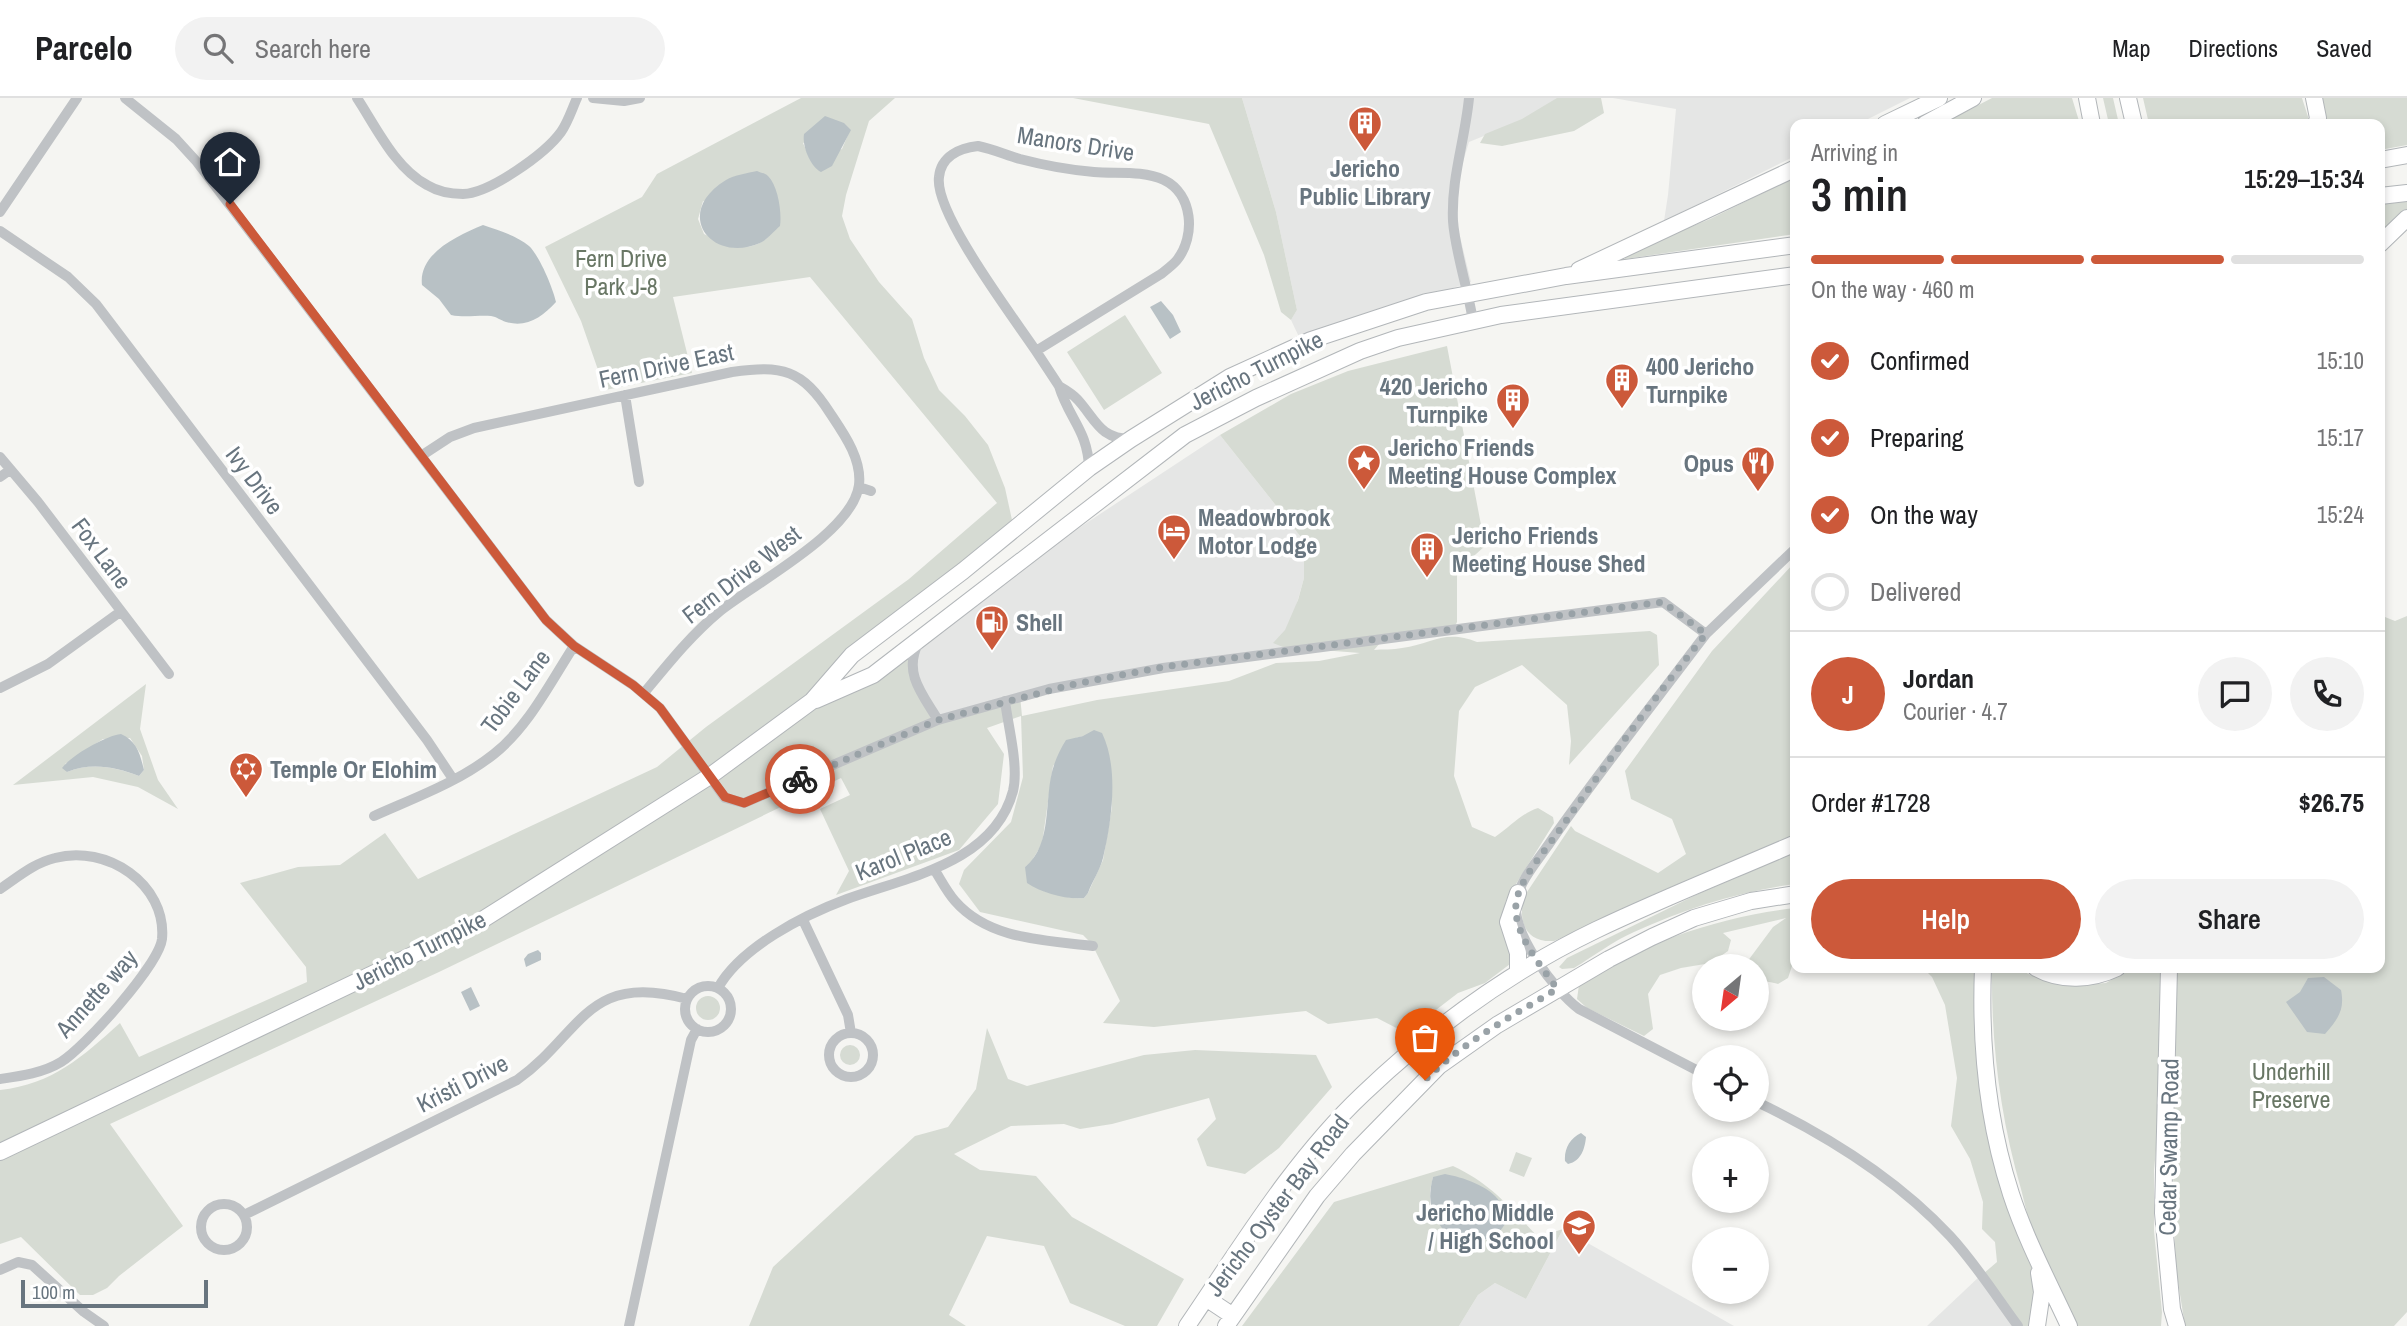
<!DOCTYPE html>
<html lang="en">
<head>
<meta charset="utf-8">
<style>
  body { margin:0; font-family:"Archivo Narrow",sans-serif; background:#f2f2f2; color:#202124; height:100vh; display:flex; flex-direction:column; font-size:26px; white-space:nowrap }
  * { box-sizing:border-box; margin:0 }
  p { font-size:23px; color:#757577 }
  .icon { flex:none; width:38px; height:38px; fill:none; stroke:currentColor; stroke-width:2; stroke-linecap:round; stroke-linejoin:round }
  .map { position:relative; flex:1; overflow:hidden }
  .drawer { position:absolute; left:1790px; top:21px; width:595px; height:854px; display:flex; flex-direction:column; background:#fff; border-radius:14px; box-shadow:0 4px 10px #0003 }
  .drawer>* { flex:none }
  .needle { width:46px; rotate:209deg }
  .controls { position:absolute; left:1692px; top:856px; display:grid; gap:14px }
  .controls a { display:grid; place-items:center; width:77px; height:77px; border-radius:50%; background:#fff; box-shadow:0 4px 10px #0003; font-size:35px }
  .scale { position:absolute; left:21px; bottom:18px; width:187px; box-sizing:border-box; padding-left:7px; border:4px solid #68757f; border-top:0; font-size:19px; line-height:24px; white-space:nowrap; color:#68757f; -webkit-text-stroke:5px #fff; paint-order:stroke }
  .pin { position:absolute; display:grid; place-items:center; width:60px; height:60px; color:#fff; margin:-72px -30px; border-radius:50% 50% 50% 0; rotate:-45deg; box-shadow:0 0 7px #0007 }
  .pin .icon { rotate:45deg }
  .courier { position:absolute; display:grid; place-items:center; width:70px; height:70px; margin:-35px; border:5px solid #cc593a; border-radius:50%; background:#fff; color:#222; box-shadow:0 2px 9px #0007 }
  .overview em { font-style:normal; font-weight:600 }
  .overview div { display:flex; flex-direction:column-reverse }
  .overview { display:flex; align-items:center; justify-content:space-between; height:119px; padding:0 21px }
  h1 { font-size:46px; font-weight:600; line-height:52px }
  .bar { display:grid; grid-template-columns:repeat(4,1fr); gap:10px 7px; align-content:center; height:84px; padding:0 21px }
  .bar i { height:9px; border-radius:5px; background:#e0e0e0 }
  .bar .current { background:#cc593a }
  .bar p { grid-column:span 4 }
  .line { display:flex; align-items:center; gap:18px; padding:0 21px; border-top:2px solid #e0e0e0 }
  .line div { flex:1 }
  .round { display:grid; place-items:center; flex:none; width:74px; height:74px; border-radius:37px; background:#f2f2f2 }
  ol { padding:0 21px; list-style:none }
  li { display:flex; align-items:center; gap:21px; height:77px }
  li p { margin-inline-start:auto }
  li .icon { padding:7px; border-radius:50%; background:#cc593a; color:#fff; stroke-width:4 }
  li:last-child { color:#757577 }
  li i { width:38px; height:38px; border:4px solid #e0e0e0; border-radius:50% }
  .action { display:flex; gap:14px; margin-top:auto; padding:14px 21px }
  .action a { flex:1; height:80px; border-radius:42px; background:#cc593a; color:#fff; font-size:28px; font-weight:600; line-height:80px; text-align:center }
  .action a+a { background:#f2f2f2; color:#202124 }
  header { display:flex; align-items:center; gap:42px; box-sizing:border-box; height:98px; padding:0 35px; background:#fff; border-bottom:2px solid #e0e0e0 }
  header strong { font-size:33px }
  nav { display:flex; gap:38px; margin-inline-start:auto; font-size:24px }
  .search { width:490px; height:63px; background:#f2f2f2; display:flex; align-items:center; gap:18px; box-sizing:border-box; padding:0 24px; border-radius:38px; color:#757577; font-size:26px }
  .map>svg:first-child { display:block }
  .built { fill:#e5e6e5 }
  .green { fill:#d6dbd3; fill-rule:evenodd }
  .water { fill:#b8c1c5 }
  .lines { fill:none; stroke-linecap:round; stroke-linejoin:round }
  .primary-casing { stroke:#b2b6b9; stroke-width:18 }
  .minor { stroke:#bfc2c5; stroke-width:10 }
  .primary { stroke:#fff; stroke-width:16 }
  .done { stroke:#99a2a7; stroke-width:7; stroke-dasharray:0 12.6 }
  .route { stroke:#cc593a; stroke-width:9 }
  .labels { text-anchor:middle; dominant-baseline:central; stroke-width:7; stroke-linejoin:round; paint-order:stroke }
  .street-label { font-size:24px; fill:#68757f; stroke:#fff }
  .poi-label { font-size:24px; font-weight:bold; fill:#68757f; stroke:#fff; text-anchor:start }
  .park-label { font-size:24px; fill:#697765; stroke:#fff }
</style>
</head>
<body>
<header>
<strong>Parcelo</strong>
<div class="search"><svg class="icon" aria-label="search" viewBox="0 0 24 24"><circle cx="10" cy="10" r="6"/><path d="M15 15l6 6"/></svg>Search here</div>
<nav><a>Map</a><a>Directions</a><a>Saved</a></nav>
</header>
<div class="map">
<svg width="2407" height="1228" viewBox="0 0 2407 1228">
  <rect width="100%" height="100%" fill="#f5f5f2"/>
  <!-- built -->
  <path class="built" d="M1242,0H1577L1469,44L1460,74L1456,122L1471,184L1300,241L1291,222L1297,212L1276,114Z
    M1613,0H1910L1858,26H1796L1795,58L1664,123L1668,97L1676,11Z
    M1220,337L1304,443V480L1291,526L1293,551L1171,568L938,620L913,577L923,540L1009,476Z
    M1563,1131L1734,1228H1459L1478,1197L1495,1185L1526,1201Z
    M1981,1177L2018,1228H1927Z"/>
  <!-- green -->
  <path class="green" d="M801,0H895L869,23L846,97L842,118L850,141L879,184L912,221L924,260L939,292L965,318L988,347L1005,390L1012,422L852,554L813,602L923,540L913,577L938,620L1020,598L1022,618L1097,602L1229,583L1276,565L1319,563L1360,555L1283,549L1273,545L1285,532L1298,502L1304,480V443L1220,337L1291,296L1348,273L1447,248L1485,448L1457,473V524L1455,528L1380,545L1374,552C1383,551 1393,552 1402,550C1432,546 1445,531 1477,544L1650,533L1657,537L1659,567L1569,667L1571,643L1567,607L1522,567L1475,589L1459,613L1454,678L1472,729L1495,739C1510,729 1522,715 1538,710L1553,719L1554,725L1506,802L1503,816L1514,863L1485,885L1458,895L1406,935L1377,920L1328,926L1306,913L1154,929L1103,925L1120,903L1092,846L1083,837L980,814L959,786L964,772L1011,724L1023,679L1021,618L987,630L1004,656L998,706L959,752L836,797L849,773L820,711L850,697L841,680L439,874L110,1026L183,1128L119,1178L107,1190L93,1197H80L21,1139L0,1146V992C53,986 82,959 120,925L139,959L307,884L306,869L240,785L298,769L340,767L385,735L418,781L657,669L706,629L909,481L997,405L810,179L673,199L692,275L605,292L581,223L545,149L642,99L657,76ZM850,32L842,51L810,61L803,45ZM703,103L769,138C749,158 726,146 704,136L698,121ZM1083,638L1111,697L1112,709L1103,762L1088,795L1084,800C1065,802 1060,794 1045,794L1025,769L1031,764L1042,746L1053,668L1076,640Z
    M1073,0H1242L1276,114L1297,212L1291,222L1281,214L1264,157L1209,26Z
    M1557,0H1601L1604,15L1574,33L1502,48L1480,45L1485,36L1522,21Z
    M1992,0H2072L2079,23L2071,24V26H1942Z
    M2103,0H2113L2119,26H2109Z
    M2143,0H2302L2310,25L2149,26Z
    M2321,0H2407V47L2380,52V26H2325V10Z
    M1795,79V136L1625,161L1624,156L1710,121Z
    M2407,101V114L2380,139V104Z
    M1125,217L1162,275L1104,312L1067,254Z
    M1795,464V740L1554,843C1524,845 1517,821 1525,797L1571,728L1575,733L1658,775L1686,756L1672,721L1631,701L1625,673L1712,553Z
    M2380,517L2395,523L2407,518V1214L2394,1228H2185L2176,1171L2173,1095L2177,870H2380Z
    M146,586L140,631L158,682L178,711L138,689L93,679L13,687ZM130,640L142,658L144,672L139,678C115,669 91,664 67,674L65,666L103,641Z
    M1795,754V786C1741,793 1684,811 1634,834C1613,843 1594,858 1574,870L1562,871L1559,869L1567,860L1700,795Z
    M1795,810V859L1788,880L1778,886C1764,882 1757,885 1757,868H1750L1747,864L1773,829L1786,820L1723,835L1731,842L1728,853L1711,865L1681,870L1660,877L1648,896L1653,931L1644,938L1587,910L1577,901L1579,887C1643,844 1719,819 1795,810Z
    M1923,870H1979L1992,1028L2035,1158V1228H2020L1983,1176L1997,1164L1995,1144L1982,1131L1983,1104L1970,1061L1951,1028L1957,980L1945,907L1932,879Z
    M1992,870H2019L2030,877L2067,888L2106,885L2131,870H2160L2159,1022L2154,1072V1133L2162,1214L2161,1228H2077C2062,1198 2047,1168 2034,1136C2028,1122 2025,1106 2021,1091C2000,1018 1991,945 1992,870Z
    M696 910a12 12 0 1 1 24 0a12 12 0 1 1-24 0Z
    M987,930L1008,981L1027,988L1144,957L1195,952L1316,957L1332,989L1279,1050L1245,1076L1207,1068L1197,1041L1216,1021L1209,1000L1112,1026L1080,1031L1064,1026L1011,1028L954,1056L980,1072L1036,1078L1072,1119L1184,1181L1157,1228H1125L1070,1205L1044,1148L987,1138L949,1217L966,1228H749L773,1169L915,1038L948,1029L976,991Z
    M840 957a10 10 0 1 1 20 0a10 10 0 1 1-20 0Z
    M1516,1054L1532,1060L1524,1079L1509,1073Z
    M1453,1068C1490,1085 1511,1110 1538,1139L1563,1131L1526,1201L1495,1185L1478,1197L1459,1228H1242L1334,1104ZM1433,1079L1498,1137L1491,1141L1476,1142L1430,1111V1093Z"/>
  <!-- water -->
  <path class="water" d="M825,18L844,25L851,32L832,68L821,74C810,68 802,48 804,36Z
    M757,73C761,75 765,75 768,78C778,88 782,114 780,128C774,133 767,142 760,145C711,166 672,115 726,82C734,77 748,75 757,73Z
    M483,127C498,132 517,138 529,148C539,157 553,190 556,204C542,219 527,230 506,224C500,222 497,219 491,218C477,217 465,220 451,217L439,201L422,187C418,155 459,137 483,127Z
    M1161,203L1173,217L1181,234L1170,241L1150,209Z
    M1094,632L1102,635C1119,670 1112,722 1103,760C1100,772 1092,784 1088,795L1084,800C1067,802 1042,795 1027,785L1025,769C1054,746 1043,699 1054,667C1057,658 1061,650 1066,642L1083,638Z
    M121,636C137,643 140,656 144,672L139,678C116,669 91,664 67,674L62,670C72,657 105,638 121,636Z
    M538,852L541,855V862L526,869L524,861L528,856Z
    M2324,879L2341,892C2345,912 2338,921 2325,936L2307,934L2286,904L2300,894L2308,880Z
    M471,889L480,908L470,913L461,894Z
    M1581,1035L1586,1039C1585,1049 1582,1063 1568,1066L1565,1063C1564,1051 1570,1040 1581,1035Z
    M1445,1076C1462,1079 1490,1088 1500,1104C1503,1110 1503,1120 1505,1126C1491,1148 1485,1136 1467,1148L1452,1144C1435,1120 1425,1110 1433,1079Z"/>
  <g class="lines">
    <!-- primary casing -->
    <g class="primary-casing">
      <path id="primary" d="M2087,0L2092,26
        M2128,0L2134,26
        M2314,0L2318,20L2316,26
        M1885,26L1939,0
        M1925,26L1973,0
        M2380,62L2407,57
        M2380,98L2407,95
        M2380,146L2407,120
        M1579,172L1796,70
        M816,602L873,577L1185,337L1256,300L1360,253L1398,240L1501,217L1796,177
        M1983,870C1980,945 1988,1025 2011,1096C2026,1142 2049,1185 2069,1228
        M2036,870C2061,884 2092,882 2117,870
        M2169,870L2163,1115L2172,1211L2177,1228
        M1518,875V855L1508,824L1518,795
        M0,1054L471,829L710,678L812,603L852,557L963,473L1089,370L1131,341L1230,279L1311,242L1426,204L1566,178L1796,147
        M1206,1200L1233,1218
        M1187,1228C1241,1149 1293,1062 1363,996C1431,931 1511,873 1596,832C1661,801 1729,774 1796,745
        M1226,1228L1317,1098L1353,1056L1439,968L1497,927L1609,861L1652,839L1694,820L1751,803L1796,796
        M2037,1228L2042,1194L2039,1175"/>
    </g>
    <!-- minor -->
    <path class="minor" d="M125,0L176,41L197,64L546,522L574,548L633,587L660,610L725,700L744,705L938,622L1049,591L1163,570L1663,504L1706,536
      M357,0C376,29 395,70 427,87C437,93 451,96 463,96C490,95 545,56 561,34C568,24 572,11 577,0
      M593,0L624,3L640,0
      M1469,0C1465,42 1451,80 1453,123C1455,153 1468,191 1473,223
      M978,48C993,51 1006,57 1020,61C1043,67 1070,72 1094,74C1117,76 1142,72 1164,82C1193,96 1196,138 1177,162C1173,167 1166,172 1161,176L1036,253C1014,220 934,115 939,79C941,58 960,50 978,48Z
      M0,114L77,0
      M0,133L68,179L96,206L427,642L453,681
      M1036,253L1059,288
      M625,297L639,384
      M421,358L450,339L474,330L732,274C782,267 802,271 830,315C844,336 862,361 859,387C853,434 755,485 720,513C691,537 668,566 644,595
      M0,359L38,404L169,576
      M1089,370C1088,333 1069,321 1059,288C1066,292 1073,296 1078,302C1096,322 1100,341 1131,341
      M0,379L10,372
      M859,389L871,393
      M918,546C903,575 923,597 938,622
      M0,590L48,566L120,514
      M374,718C414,700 459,684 494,656C529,628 550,585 574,548
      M934,771C941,782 947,794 955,803C989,842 1045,842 1093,848
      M0,791C18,779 34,765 55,760C106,746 167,786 162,841C159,867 85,949 61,964C43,975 21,978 0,981
      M803,822L848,917L851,935
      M685 911a23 23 0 1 1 46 0a23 23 0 1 1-46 0Z
      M718,890C741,849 804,817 847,801C907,779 994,765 1013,693C1019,668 1008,628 1005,603
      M829 957a22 22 0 1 1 44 0a22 22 0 1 1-44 0Z
      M1704,976L1579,911C1555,893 1512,836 1516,804C1519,782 1541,759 1553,740C1598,676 1646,615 1693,553L1706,536L1796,450
      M1757,1004C1826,1037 1897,1081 1950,1138C1975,1165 1996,1198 2018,1228
      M201 1129a23 23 0 1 1 46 0a23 23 0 1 1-46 0Z
      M244,1117L517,982C582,936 586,873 687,901
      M0,1172L18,1164L32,1167L84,1214L104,1228
      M629,1228L691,942L697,931"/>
    <!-- primary -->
    <use href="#primary" class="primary"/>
  </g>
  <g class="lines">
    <!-- done -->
    <path class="done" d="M800,681L938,622L1070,587L1163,569L1663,504L1706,536C1653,601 1604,669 1556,737C1543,755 1518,784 1516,806C1513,836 1541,867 1557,891C1512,918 1463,944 1425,982"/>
    <!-- route -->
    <path class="route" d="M230,106L546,522L574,548L633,587L660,610L725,699L744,705L800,681"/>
  </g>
  <!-- icons -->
  <defs>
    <g id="building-pin" transform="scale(1.75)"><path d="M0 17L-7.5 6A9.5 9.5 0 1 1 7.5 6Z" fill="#cc593a" stroke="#fff"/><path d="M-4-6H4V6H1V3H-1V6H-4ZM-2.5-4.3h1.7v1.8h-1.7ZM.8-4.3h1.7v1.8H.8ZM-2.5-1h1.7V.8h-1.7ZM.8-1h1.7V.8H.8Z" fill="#fff"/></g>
    <g id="sight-pin" transform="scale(1.75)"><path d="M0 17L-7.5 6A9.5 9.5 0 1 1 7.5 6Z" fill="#cc593a" stroke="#fff"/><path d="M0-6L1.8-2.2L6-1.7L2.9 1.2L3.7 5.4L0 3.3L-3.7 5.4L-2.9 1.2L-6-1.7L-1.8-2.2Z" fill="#fff"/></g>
    <g id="restaurant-pin" transform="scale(1.75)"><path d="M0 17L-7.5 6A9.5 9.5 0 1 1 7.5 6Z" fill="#cc593a" stroke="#fff"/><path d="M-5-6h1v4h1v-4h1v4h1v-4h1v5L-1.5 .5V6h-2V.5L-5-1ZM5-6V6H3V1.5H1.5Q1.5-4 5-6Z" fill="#fff"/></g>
    <g id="hotel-pin" transform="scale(1.75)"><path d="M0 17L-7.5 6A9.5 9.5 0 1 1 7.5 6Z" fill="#cc593a" stroke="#fff"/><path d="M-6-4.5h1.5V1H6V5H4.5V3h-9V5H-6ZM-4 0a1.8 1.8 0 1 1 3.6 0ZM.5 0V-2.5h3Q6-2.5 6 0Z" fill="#fff"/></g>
    <g id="fuel-pin" transform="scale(1.75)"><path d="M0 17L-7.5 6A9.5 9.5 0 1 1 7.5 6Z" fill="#cc593a" stroke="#fff"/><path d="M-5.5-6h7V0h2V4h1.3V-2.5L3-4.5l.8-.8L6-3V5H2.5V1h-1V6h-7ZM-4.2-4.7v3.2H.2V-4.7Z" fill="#fff"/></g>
    <g id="synagogue-pin" transform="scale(1.75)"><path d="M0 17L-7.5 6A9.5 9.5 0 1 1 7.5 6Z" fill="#cc593a" stroke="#fff"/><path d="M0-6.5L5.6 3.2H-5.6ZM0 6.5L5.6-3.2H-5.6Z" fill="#fff"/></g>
    <g id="school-pin" transform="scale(1.75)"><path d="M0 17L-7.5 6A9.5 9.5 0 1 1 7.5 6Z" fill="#cc593a" stroke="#fff"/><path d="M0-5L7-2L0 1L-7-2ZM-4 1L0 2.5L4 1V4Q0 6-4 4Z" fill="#fff"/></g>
  </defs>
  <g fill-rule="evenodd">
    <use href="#building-pin" x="1365" y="25"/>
    <use href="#building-pin" x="1622" y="282"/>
    <use href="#building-pin" x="1513" y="302"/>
    <use href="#sight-pin" x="1364" y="363"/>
    <use href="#restaurant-pin" x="1758" y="365"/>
    <use href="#hotel-pin" x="1174" y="433"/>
    <use href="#building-pin" x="1427" y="451"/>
    <use href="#fuel-pin" x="992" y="524"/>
    <use href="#synagogue-pin" x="246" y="671"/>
    <use href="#school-pin" x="1579" y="1128"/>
  </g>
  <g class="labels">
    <!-- street labels -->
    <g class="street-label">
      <text transform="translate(1076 45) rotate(9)">Manors Drive</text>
      <text transform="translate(666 267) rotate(-12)">Fern Drive East</text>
      <text transform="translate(1256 272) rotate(-27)">Jericho Turnpike</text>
      <text transform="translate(255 382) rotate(53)">Ivy Drive</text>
      <text transform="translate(102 455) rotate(53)">Fox Lane</text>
      <text transform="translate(741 476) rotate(-38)">Fern Drive West</text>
      <text transform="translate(515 593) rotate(-53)">Tobie Lane</text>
      <text transform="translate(903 756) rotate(-22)">Karol Place</text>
      <text transform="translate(419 852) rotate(-27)">Jericho Turnpike</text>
      <text transform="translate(96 895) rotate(-48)">Annette way</text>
      <text transform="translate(462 985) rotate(-27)">Kristi Drive</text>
      <text transform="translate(2168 1049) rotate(-89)">Cedar Swamp Road</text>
      <text transform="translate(1277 1107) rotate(-53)">Jericho Oyster Bay Road</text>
    </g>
    <!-- poi labels -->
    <g class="poi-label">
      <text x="1365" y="70" text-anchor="middle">Jericho<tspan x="1365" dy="28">Public Library</tspan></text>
      <text x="1646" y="268">400 Jericho<tspan x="1646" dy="28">Turnpike</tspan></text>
      <text x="1488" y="288" text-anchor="end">420 Jericho<tspan x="1488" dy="28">Turnpike</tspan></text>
      <text x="1388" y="349">Jericho Friends<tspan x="1388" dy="28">Meeting House Complex</tspan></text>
      <text x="1734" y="365" text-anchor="end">Opus</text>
      <text x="1198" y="419">Meadowbrook<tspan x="1198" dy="28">Motor Lodge</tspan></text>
      <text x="1452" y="437">Jericho Friends<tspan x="1452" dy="28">Meeting House Shed</tspan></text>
      <text x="1016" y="524">Shell</text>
      <text x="270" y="671">Temple Or Elohim</text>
      <text x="1554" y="1114" text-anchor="end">Jericho Middle<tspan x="1554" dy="28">/ High School</tspan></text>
    </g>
    <!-- park labels -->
    <g class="park-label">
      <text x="621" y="160">Fern Drive<tspan x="621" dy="28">Park J-8</tspan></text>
      <text x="2291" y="973">Underhill<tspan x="2291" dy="28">Preserve</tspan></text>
    </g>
  </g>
</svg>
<div class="controls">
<a><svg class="needle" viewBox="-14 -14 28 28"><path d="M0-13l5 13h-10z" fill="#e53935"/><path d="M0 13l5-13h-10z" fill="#757577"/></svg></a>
<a><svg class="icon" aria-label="locate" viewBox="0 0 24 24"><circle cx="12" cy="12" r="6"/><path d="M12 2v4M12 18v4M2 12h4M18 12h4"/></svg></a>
<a>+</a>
<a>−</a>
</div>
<div class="scale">100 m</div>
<div class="pin" style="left:1425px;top:982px;background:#ea580c"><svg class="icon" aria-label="bag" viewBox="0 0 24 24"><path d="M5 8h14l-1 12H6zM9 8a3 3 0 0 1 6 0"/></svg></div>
<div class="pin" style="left:230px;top:106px;background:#1f2937"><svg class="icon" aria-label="home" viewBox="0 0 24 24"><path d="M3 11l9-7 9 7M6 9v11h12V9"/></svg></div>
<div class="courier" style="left:800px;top:681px"><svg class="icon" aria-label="bike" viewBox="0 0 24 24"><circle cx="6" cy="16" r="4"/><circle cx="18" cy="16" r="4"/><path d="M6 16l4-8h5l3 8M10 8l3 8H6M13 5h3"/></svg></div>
<section class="drawer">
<div class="overview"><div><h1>3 min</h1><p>Arriving in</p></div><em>15:29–15:34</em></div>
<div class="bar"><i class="current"></i><i class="current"></i><i class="current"></i><i></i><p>On the way · 460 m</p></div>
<ol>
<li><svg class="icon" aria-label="check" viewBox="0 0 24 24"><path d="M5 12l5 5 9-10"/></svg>Confirmed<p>15:10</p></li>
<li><svg class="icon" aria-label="check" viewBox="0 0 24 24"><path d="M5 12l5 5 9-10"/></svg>Preparing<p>15:17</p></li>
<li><svg class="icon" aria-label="check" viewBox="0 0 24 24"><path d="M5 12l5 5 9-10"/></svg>On the way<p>15:24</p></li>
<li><i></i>Delivered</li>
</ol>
<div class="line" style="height:126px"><b class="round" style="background:#cc593a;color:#fff">J</b><div><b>Jordan</b><p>Courier · 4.7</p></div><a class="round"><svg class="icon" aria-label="chat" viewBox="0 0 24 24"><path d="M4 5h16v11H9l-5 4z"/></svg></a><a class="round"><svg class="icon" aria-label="phone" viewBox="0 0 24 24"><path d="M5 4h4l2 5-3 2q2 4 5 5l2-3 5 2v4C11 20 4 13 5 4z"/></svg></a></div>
<div class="line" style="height:91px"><div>Order #1728</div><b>$26.75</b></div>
<div class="action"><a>Help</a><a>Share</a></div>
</section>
</div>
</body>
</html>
